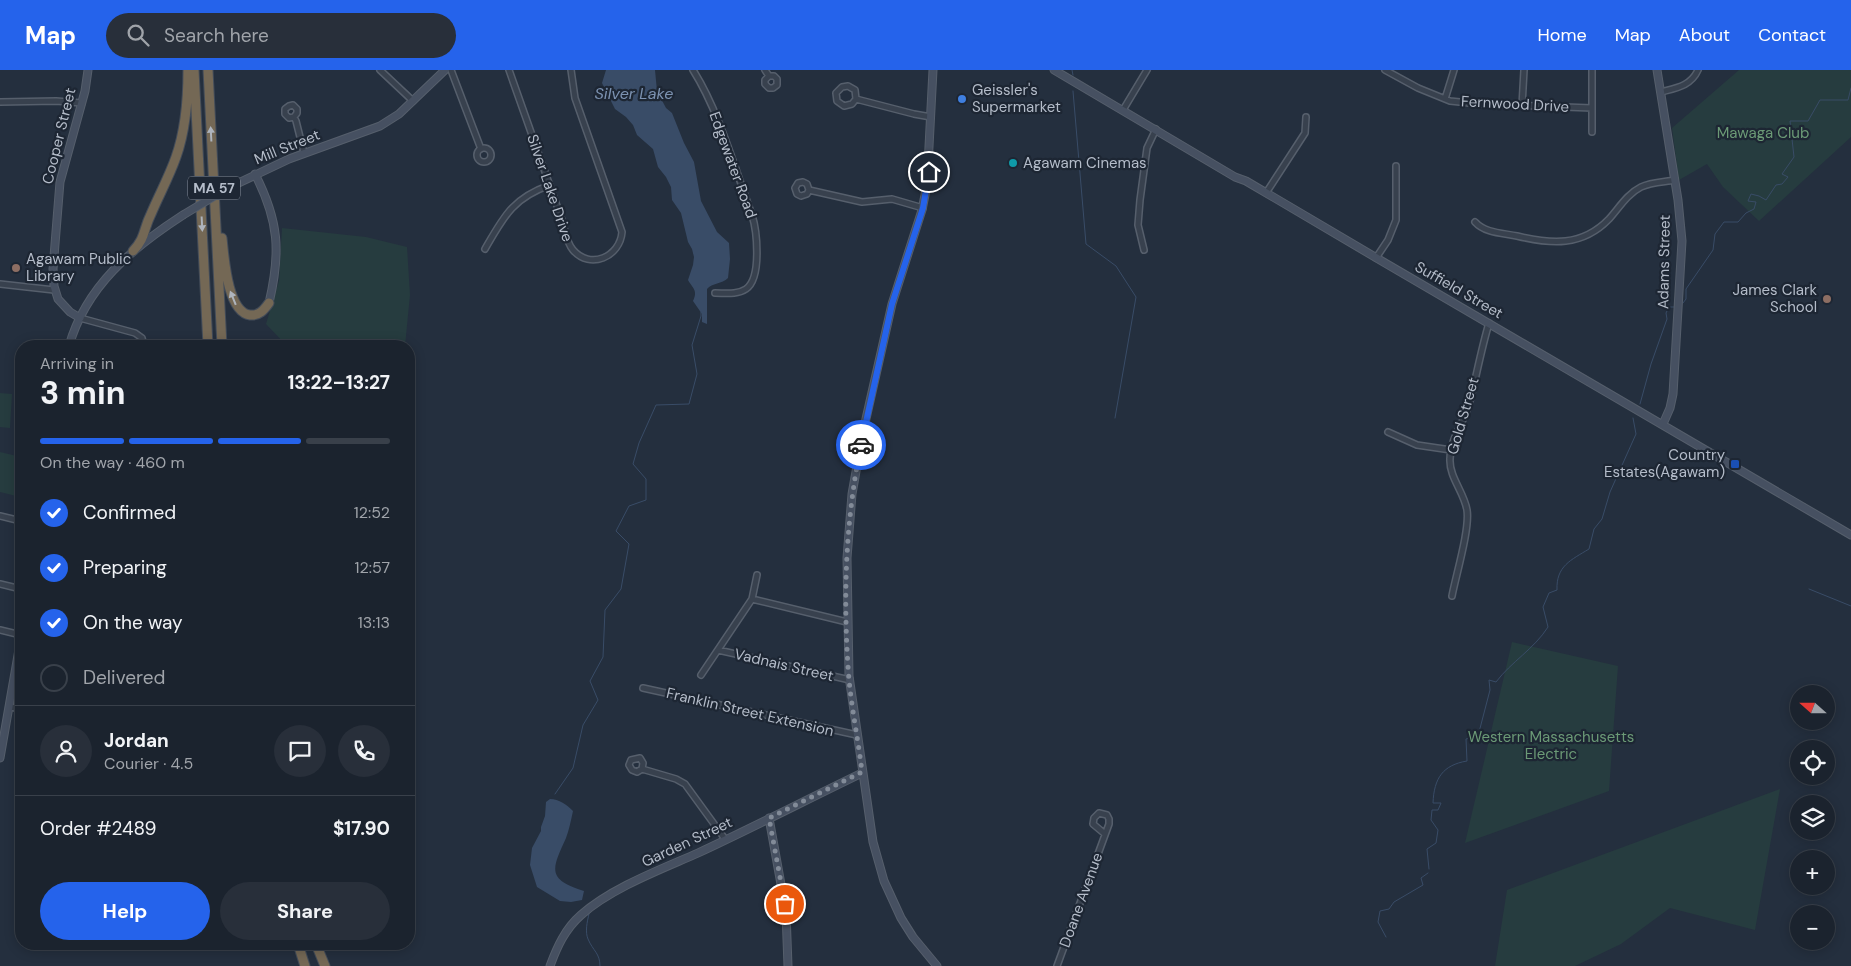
<!DOCTYPE html>
<html lang="en">
<head>
<meta charset="utf-8">
<style>
  body { margin:0; font-family:"DM Sans",sans-serif; background:#282f3a; color:#f1f3f6; height:100vh; display:flex; flex-direction:column; font-size:19px; white-space:nowrap }
  * { box-sizing:border-box; margin:0 }
  p { font-size:16px; color:#a0a4aa }
  .icon { flex:none; width:28px; height:28px; fill:none; stroke:currentColor; stroke-width:2; stroke-linecap:round; stroke-linejoin:round }
  .map { position:relative; flex:1; overflow:hidden }
  .drawer { position:absolute; left:15px; top:270px; width:400px; height:610px; display:flex; flex-direction:column; background:#1b232e; border-radius:20px; box-shadow:0 2px 12px #0003,0 0 0 1px #39404a }
  .drawer>* { flex:none }
  .needle { width:32px; rotate:291deg }
  .tools { position:absolute; left:1790px; top:615px; display:grid; gap:10px }
  .tools a { display:grid; place-items:center; width:45px; height:45px; border-radius:50%; background:#1b232e; box-shadow:0 2px 12px #0003,0 0 0 1px #39404a; font-size:25px }
  .pin { position:absolute; display:grid; place-items:center; width:42px; height:42px; color:#fff; margin:-21px; border:2px solid #fff; border-radius:50%; box-shadow:0 1px 5px #0007 }
  .courier { position:absolute; display:grid; place-items:center; width:50px; height:50px; margin:-25px; border:4px solid #2563eb; border-radius:50%; background:#fff; color:#222; box-shadow:0 1px 6px #0007 }
  .headline em { font-style:normal; font-weight:700 }
  .headline div { display:flex; flex-direction:column-reverse }
  .headline { display:flex; align-items:center; justify-content:space-between; height:85px; padding:0 25px }
  h1 { font-size:32px; font-weight:700; line-height:38px }
  .bar { display:grid; grid-template-columns:repeat(4,1fr); gap:8px 5px; align-content:center; height:60px; padding:0 25px }
  .bar i { height:6px; border-radius:4px; background:#39404a }
  .bar .active { background:#2563eb }
  .bar p { grid-column:span 4 }
  .line { display:flex; align-items:center; gap:12px; padding:0 25px; border-top:1px solid #39404a }
  .line div { flex:1 }
  .round { display:grid; place-items:center; flex:none; width:52px; height:52px; border-radius:26px; background:#282f3a }
  ol { padding:0 25px; list-style:none }
  li { display:flex; align-items:center; gap:15px; height:55px }
  li p { margin-inline-start:auto }
  li .icon { padding:5px; border-radius:50%; background:#2563eb; color:#fff; stroke-width:4 }
  li:last-child { color:#a0a4aa }
  li i { width:28px; height:28px; border:2px solid #39404a; border-radius:50% }
  .action { display:flex; gap:10px; margin-top:auto; padding:10px 25px }
  .action a { flex:1; height:58px; border-radius:30px; background:#2563eb; color:#fff; font-size:20px; font-weight:700; line-height:58px; text-align:center }
  .action a+a { background:#282f3a; color:#f1f3f6 }
  header { display:flex; align-items:center; gap:30px; box-sizing:border-box; height:70px; padding:0 25px; background:#2563eb; color:#fff }
  header strong { font-size:24px }
  nav { display:flex; gap:28px; margin-inline-start:auto; font-size:18px }
  .search { width:350px; height:45px; background:#282f3a; display:flex; align-items:center; gap:12px; box-sizing:border-box; padding:0 18px; border-radius:28px; color:#a0a4aa; font-size:19px }
  .map>svg:first-child { display:block }
  .green { fill:#263c3f }
  .water { fill:#394c67 }
  .lines { fill:none; stroke-linecap:round; stroke-linejoin:round }
  .stream { stroke:#394c67; stroke-width:1 }
  .street-casing { stroke:#565f6c; stroke-width:8 }
  .secondary-casing { stroke:#565f6c; stroke-width:9 }
  .highway-casing { stroke:#434c59; stroke-width:11 }
  .street { stroke:#38414e; stroke-width:5 }
  .secondary { stroke:#465061; stroke-width:7 }
  .highway { stroke:#746855; stroke-width:9 }
  .secondary-bridge-casing { stroke:#565f6c; stroke-width:9; stroke-linecap:butt }
  .secondary-bridge { stroke:#465061; stroke-width:7 }
  .oneway { fill:#aeb4bd }
  .done { stroke:#828b98; stroke-width:5; stroke-dasharray:0 9 }
  .route { stroke:#2563eb; stroke-width:6 }
  .shop-dot { fill:#3f7fe0; stroke:#1d2633; stroke-width:2 }
  .culture-dot { fill:#0f9aa8; stroke:#1d2633; stroke-width:2 }
  .education-dot { fill:#8d6e63; stroke:#1d2633; stroke-width:2 }
  .transit-dot { fill:#1a4fb4; stroke:#1d2633; stroke-width:2 }
  .labels { text-anchor:middle; dominant-baseline:central; stroke-width:4.5; stroke-linejoin:round; paint-order:stroke }
  .shield { fill:#1d2633; stroke:#878f9c; stroke-width:1 }
  .shield-label { font-size:14px; font-weight:bold; fill:#b4bcc9 }
  .poi-label { font-size:15px; fill:#b4bcc9; stroke:#1d2633; text-anchor:start }
  .street-label { font-size:15px; fill:#b4bcc9; stroke:#1d2633 }
  .park-label { font-size:15px; fill:#6b9a76; stroke:#1d2633 }
  .water-label { font-size:16px; font-style:italic; fill:#7c92b1; stroke:#1d2633 }
</style>
</head>
<body>
<header>
<strong>Map</strong>
<div class="search"><svg class="icon" aria-label="search" viewBox="0 0 24 24"><circle cx="10" cy="10" r="6"/><path d="M15 15l6 6"/></svg>Search here</div>
<nav><a>Home</a><a>Map</a><a>About</a><a>Contact</a></nav>
</header>
<div class="map">
<svg width="1851" height="896" viewBox="0 0 1851 896">
  <rect width="100%" height="100%" fill="#242f3e"/>
  <!-- green -->
  <path class="green" d="M1739,0H1851V67L1759,151L1723,117L1707,94L1679,110L1672,58Z
    M282,158L366,167L407,177L410,225L405,276H287L266,254L279,211Z
    M0,323L12,324L10,358L0,357Z
    M0,382L21,387L20,427L0,422Z
    M1512,572L1618,596L1609,721L1465,773Z
    M1780,719L1755,860L1670,838L1621,874L1575,896H1495L1507,820Z"/>
  <!-- water -->
  <path class="water" d="M606,0H655L657,21L666,38L672,43L684,73L694,92L701,131L717,162L729,173L730,189L728,208C722,214 712,213 707,219V254L702,252V244L693,231C698,220 693,219 688,210L693,195L694,187L692,179L688,172L681,143L672,130L671,117L666,107L658,97L653,79L637,65L633,55L626,47L615,39L602,13Z
    M550,729C559,729 567,735 573,741C571,750 569,760 566,768C552,799 546,809 584,821L582,830L571,832L560,831L537,817L530,795L532,778L541,761V757L545,746L546,732Z"/>
  <g class="lines">
    <!-- stream -->
    <path class="stream" d="M1072,0L1073,5
      M1073,21L1086,174L1116,196L1136,227L1115,348
      M1683,233L1686,229V219L1713,180L1715,164L1724,152H1738L1746,143L1754,139L1756,132L1748,131L1751,124L1759,126L1766,130L1776,115L1782,114L1788,107L1782,104L1794,87L1790,51H1808L1820,30H1848L1851,18
      M1640,334L1651,294L1667,249L1666,243L1669,237H1674
      M1809,519L1851,536
      M555,724L573,698L583,655L598,630L590,611L603,587L605,540L621,519L629,474L616,461L629,436L646,430V409L633,394L639,373L656,335L689,334L697,304L692,275L701,246V242
      M1429,799L1427,779L1436,773L1438,760L1431,750L1432,740H1438L1441,733H1433C1434,708 1443,695 1467,691L1466,669L1478,666L1490,620L1489,610L1496,612C1511,592 1534,579 1548,557L1543,537L1549,523L1557,520C1556,496 1571,490 1589,479L1594,459L1602,449L1610,422L1636,364L1633,348
      M589,844C587,852 585,862 588,869C593,881 600,883 600,896
      M1386,867L1378,852L1380,841L1389,839L1394,832L1423,815L1421,808L1428,803"/>
    <!-- street casing -->
    <g class="street-casing">
      <path id="street" d="M380,0L413,31
        M451,0L481,79
        M509,0L562,150C565,160 566,172 573,180C590,200 620,187 622,162L575,28L571,0
        M693,0C719,41 735,99 752,145C757,161 762,208 746,219C737,225 725,223 715,223
        M765,0L769,6H774L777,9V15L773,18H769L765,14V10L769,6
        M1385,0L1418,18L1450,31L1479,34L1592,38
        M1661,22C1676,18 1691,16 1698,0
        M856,29L852,34L844,36L837,31L836,23L842,17L848,16L855,20L856,29L914,44L931,47
        M1445,29L1454,0
        M0,32L56,31L82,33
        M1522,36L1524,0
        M1123,40L1147,0
        M294,47L297,43V39L293,35L289,36L285,39V44L289,48L294,47L296,51L304,83
        M1592,62V0
        M477 85a7 7 0 1 1 14 0a7 7 0 1 1-14 0Z
        M809,120L807,124L801,126L797,124L795,118L798,113L803,112L807,114L809,120L862,132L892,129L923,138
        M1266,123L1305,63L1306,47
        M1475,152C1485,163 1502,163 1517,166C1551,174 1582,177 1609,149C1619,138 1627,124 1641,117C1651,112 1664,112 1675,110
        M485,179C504,146 513,128 550,115
        M1144,180L1138,155L1140,130L1147,78L1156,59
        M1376,188L1388,170L1396,150V96
        M0,214L54,220
        M80,248L135,263L142,268L144,276
        M1388,362L1417,375L1451,380
        M0,446L21,451
        M0,514L21,519
        M1452,526C1456,505 1470,459 1467,440C1464,422 1449,407 1450,389C1450,369 1463,354 1469,335C1476,308 1481,280 1489,253
        M752,529L757,505
        M0,560L21,565
        M718,580L850,610
        M701,605L752,529L847,552
        M643,618L857,665
        M10,637L21,639
        M642,699L643,693L640,688L631,690L629,695L632,700L637,702L642,699L676,709L685,714L725,769
        M1057,896L1109,754V749L1107,745L1099,743L1094,748L1093,754L1105,764"/>
    </g>
    <!-- secondary casing -->
    <g class="secondary-casing">
      <path id="secondary" d="M933,0L927,115L922,140L892,234L863,362L852,424L847,488L849,606L873,772L884,811L901,848L913,867L937,896
        M1054,0L1235,107L1246,111C1447,230 1649,347 1851,465
        M1657,0L1678,130L1682,171L1673,324L1670,338L1663,354
        M255,104C279,151 281,182 269,233
        M228,118L289,89L380,56L399,44L445,0
        M80,248L70,242L58,229L54,216L53,199L60,112L85,21L88,0
        M69,276C86,216 132,178 183,145
        M0,688L21,568
        M769,748L786,842L788,896
        M550,896C557,877 565,859 581,845C611,818 662,799 698,783C754,757 808,729 862,703"/>
    </g>
    <!-- highway casing -->
    <g class="highway-casing">
      <path id="highway" d="M194,0L208,276
        M208,0L222,276
        M222,168C224,186 227,242 250,245C259,246 264,240 269,233
        M133,181C146,167 143,160 151,144C159,125 169,107 176,87C186,59 188,30 188,0
        M298,874L305,896
        M316,874L325,896"/>
    </g>
    <!-- street -->
    <use href="#street" class="street"/>
    <!-- secondary -->
    <use href="#secondary" class="secondary"/>
    <!-- highway -->
    <use href="#highway" class="highway"/>
    <!-- secondary-bridge casing -->
    <g class="secondary-bridge-casing">
      <path id="secondary-bridge" d="M183,145L228,118"/>
    </g>
    <!-- secondary-bridge -->
    <use href="#secondary-bridge" class="secondary-bridge"/>
  </g>
  <!-- one-way arrows -->
  <defs><path id="oneway-solid" d="M-6-.8H1V-3.2L6.5 0L1 3.2V.8H-6Z" transform="scale(1.25)"/></defs>
  <g class="oneway">
    <use href="#oneway-solid" transform="translate(211 64) rotate(-93)"/>
    <use href="#oneway-solid" transform="translate(202 154) rotate(87)"/>
    <use href="#oneway-solid" transform="translate(233 228) rotate(-112)"/>
  </g>
  <g class="lines">
    <!-- done -->
    <path class="done" d="M785,834L769,748L862,702C858,667 850,632 848,596C843,522 846,448 861,375"/>
    <!-- route -->
    <path class="route" d="M861,375L892,234L923,138L929,102"/>
  </g>
  <!-- markers -->
  <circle class="shop-dot" cx="962" cy="29" r="5"/>
  <circle class="culture-dot" cx="1013" cy="93" r="5"/>
  <g class="education-dot">
    <circle cx="16" cy="198" r="5"/>
    <circle cx="1827" cy="229" r="5"/>
  </g>
  <rect class="transit-dot" x="1730" y="389" width="10" height="10" rx="2.5"/>
  <g class="labels">
    <!-- shield labels -->
    <rect class="shield" x="188" y="106.5" width="52" height="23" rx="4"/>
    <g class="shield-label">
      <text x="214" y="118">MA 57</text>
    </g>
    <!-- poi labels -->
    <g class="poi-label">
      <text x="972" y="20">Geissler's<tspan x="972" dy="17">Supermarket</tspan></text>
      <text x="1023" y="93">Agawam Cinemas</text>
      <text x="26" y="189">Agawam Public<tspan x="26" dy="17">Library</tspan></text>
      <text x="1817" y="220" text-anchor="end">James Clark<tspan x="1817" dy="17">School</tspan></text>
      <text x="1725" y="385" text-anchor="end">Country<tspan x="1725" dy="17">Estates(Agawam)</tspan></text>
    </g>
    <!-- street labels -->
    <g class="street-label">
      <text transform="translate(1515 34) rotate(3)">Fernwood Drive</text>
      <text transform="translate(59 66) rotate(-76)">Cooper Street</text>
      <text transform="translate(287 77) rotate(-22)">Mill Street</text>
      <text transform="translate(733 95) rotate(70)">Edgewater Road</text>
      <text transform="translate(550 118) rotate(71)">Silver Lake Drive</text>
      <text transform="translate(1664 192) rotate(-89)">Adams Street</text>
      <text transform="translate(1459 220) rotate(30)">Suffield Street</text>
      <text transform="translate(1463 346) rotate(-74)">Gold Street</text>
      <text transform="translate(784 595) rotate(13)">Vadnais Street</text>
      <text transform="translate(750 642) rotate(13)">Franklin Street Extension</text>
      <text transform="translate(687 772) rotate(-25)">Garden Street</text>
      <text transform="translate(1081 830) rotate(-70)">Doane Avenue</text>
    </g>
    <!-- park labels -->
    <g class="park-label">
      <text x="1763" y="63">Mawaga Club</text>
      <text x="1551" y="667">Western Massachusetts<tspan x="1551" dy="17">Electric</tspan></text>
    </g>
    <!-- water labels -->
    <g class="water-label">
      <text x="634" y="23">Silver Lake</text>
    </g>
  </g>
</svg>
<div class="tools">
<a><svg class="needle" viewBox="-14 -14 28 28"><path d="M0-13l5 13h-10z" fill="#e53935"/><path d="M0 13l5-13h-10z" fill="#a0a4aa"/></svg></a>
<a><svg class="icon" aria-label="locate" viewBox="0 0 24 24"><circle cx="12" cy="12" r="6"/><path d="M12 2v4M12 18v4M2 12h4M18 12h4"/></svg></a>
<a><svg class="icon" aria-label="layers" viewBox="0 0 24 24"><path d="M12 4l9 5-9 5-9-5zM3 14l9 5 9-5"/></svg></a>
<a>+</a>
<a>−</a>
</div>
<div class="pin" style="left:785px;top:834px;background:#ea580c"><svg class="icon" aria-label="bag" viewBox="0 0 24 24"><path d="M5 8h14l-1 12H6zM9 8a3 3 0 0 1 6 0"/></svg></div>
<div class="pin" style="left:929px;top:102px;background:#1f2937"><svg class="icon" aria-label="home" viewBox="0 0 24 24"><path d="M3 11l9-7 9 7M6 9v11h12V9"/></svg></div>
<div class="courier" style="left:861px;top:375px"><svg class="icon" aria-label="car" viewBox="0 0 24 24"><path d="M5 17H2v-5l4-1 3-4h7l3 4 3 1v5h-3M9 17h6M6 11h13"/><circle cx="7" cy="17" r="2"/><circle cx="17" cy="17" r="2"/></svg></div>
<section class="drawer">
<div class="headline"><div><h1>3 min</h1><p>Arriving in</p></div><em>13:22–13:27</em></div>
<div class="bar"><i class="active"></i><i class="active"></i><i class="active"></i><i></i><p>On the way · 460 m</p></div>
<ol>
<li><svg class="icon" aria-label="check" viewBox="0 0 24 24"><path d="M5 12l5 5 9-10"/></svg>Confirmed<p>12:52</p></li>
<li><svg class="icon" aria-label="check" viewBox="0 0 24 24"><path d="M5 12l5 5 9-10"/></svg>Preparing<p>12:57</p></li>
<li><svg class="icon" aria-label="check" viewBox="0 0 24 24"><path d="M5 12l5 5 9-10"/></svg>On the way<p>13:13</p></li>
<li><i></i>Delivered</li>
</ol>
<div class="line" style="height:90px"><a class="round"><svg class="icon" aria-label="person" viewBox="0 0 24 24"><circle cx="12" cy="8" r="4"/><path d="M4 21q1-7 8-7t8 7"/></svg></a><div><b>Jordan</b><p>Courier · 4.5</p></div><a class="round"><svg class="icon" aria-label="chat" viewBox="0 0 24 24"><path d="M4 5h16v11H9l-5 4z"/></svg></a><a class="round"><svg class="icon" aria-label="phone" viewBox="0 0 24 24"><path d="M5 4h4l2 5-3 2q2 4 5 5l2-3 5 2v4C11 20 4 13 5 4z"/></svg></a></div>
<div class="line" style="height:65px"><div>Order #2489</div><b>$17.90</b></div>
<div class="action"><a>Help</a><a>Share</a></div>
</section>
</div>
</body>
</html>
